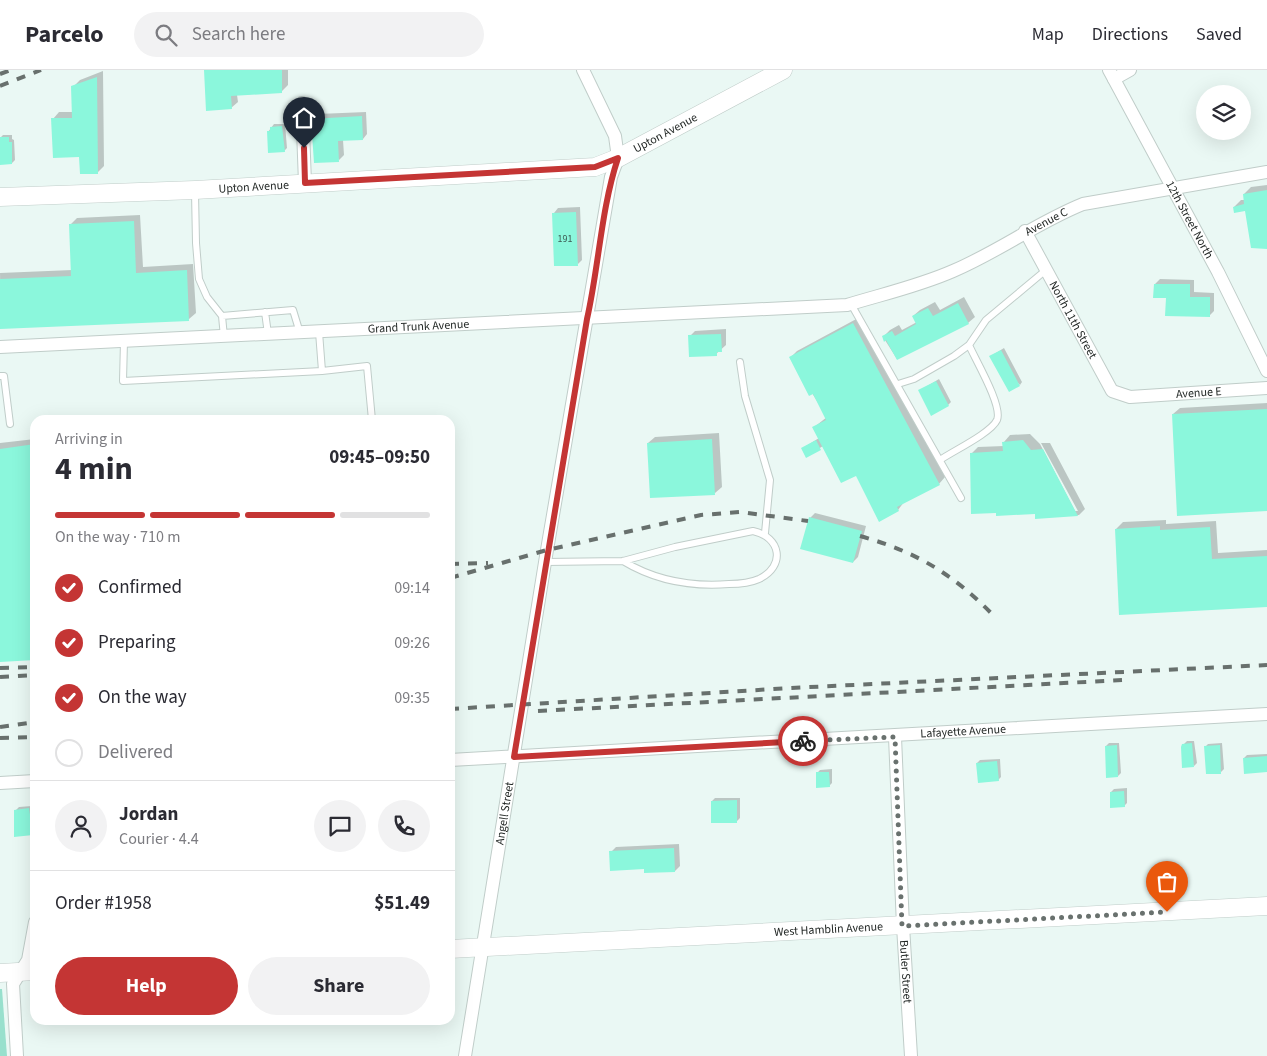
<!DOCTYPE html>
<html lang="en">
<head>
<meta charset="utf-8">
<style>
  body { margin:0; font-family:"Source Sans 3",sans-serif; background:#f2f2f3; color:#2b2b33; height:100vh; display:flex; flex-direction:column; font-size:19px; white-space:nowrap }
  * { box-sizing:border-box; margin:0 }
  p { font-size:16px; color:#7c7c81 }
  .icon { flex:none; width:28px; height:28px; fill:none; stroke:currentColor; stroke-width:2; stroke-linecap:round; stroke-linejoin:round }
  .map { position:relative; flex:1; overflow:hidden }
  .sheet { position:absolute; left:30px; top:345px; width:425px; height:610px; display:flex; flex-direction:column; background:#fff; border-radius:15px; box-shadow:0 5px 20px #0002 }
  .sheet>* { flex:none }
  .buttons { position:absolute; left:1196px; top:15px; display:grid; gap:10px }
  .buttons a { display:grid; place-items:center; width:55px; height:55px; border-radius:50%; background:#fff; box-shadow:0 5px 20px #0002; font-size:25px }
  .pin { position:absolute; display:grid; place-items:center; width:42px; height:42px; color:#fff; margin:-51px -21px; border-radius:50% 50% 50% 0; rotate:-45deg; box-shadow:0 0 5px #0007 }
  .pin .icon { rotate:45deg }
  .courier { position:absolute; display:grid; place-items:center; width:50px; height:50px; margin:-25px; border:4px solid #c43534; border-radius:50%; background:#fff; color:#222; box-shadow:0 1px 6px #0007 }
  .head em { font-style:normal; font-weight:700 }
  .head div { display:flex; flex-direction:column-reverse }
  .head { display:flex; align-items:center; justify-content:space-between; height:85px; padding:0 25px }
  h1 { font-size:32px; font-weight:700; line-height:38px }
  .bar { display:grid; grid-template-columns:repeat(4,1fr); gap:8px 5px; align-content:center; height:60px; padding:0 25px }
  .bar i { height:6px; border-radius:4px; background:#e1e1e2 }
  .bar .current { background:#c43534 }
  .bar p { grid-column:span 4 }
  .line { display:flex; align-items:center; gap:12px; padding:0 25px; border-top:1px solid #e1e1e2 }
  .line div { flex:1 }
  .round { display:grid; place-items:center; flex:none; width:52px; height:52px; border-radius:26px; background:#f2f2f3 }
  ol { padding:0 25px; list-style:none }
  li { display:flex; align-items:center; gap:15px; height:55px }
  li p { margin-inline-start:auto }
  li .icon { padding:5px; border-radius:50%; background:#c43534; color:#fff; stroke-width:4 }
  li:last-child { color:#7c7c81 }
  li i { width:28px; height:28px; border:2px solid #e1e1e2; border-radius:50% }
  .cta { display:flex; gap:10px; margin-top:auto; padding:10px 25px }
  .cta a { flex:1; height:58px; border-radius:30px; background:#c43534; color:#fff; font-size:20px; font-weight:700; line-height:58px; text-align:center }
  .cta a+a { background:#f2f2f3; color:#2b2b33 }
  header { display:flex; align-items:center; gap:30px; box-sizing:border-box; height:70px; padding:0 25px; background:#fff; border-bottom:1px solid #e1e1e2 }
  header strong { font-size:24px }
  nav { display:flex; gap:28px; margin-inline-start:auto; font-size:18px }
  .search { width:350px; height:45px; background:#f2f2f3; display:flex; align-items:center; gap:12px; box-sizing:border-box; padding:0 18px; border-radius:28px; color:#7c7c81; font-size:19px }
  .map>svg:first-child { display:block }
  .green { fill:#98e0cd }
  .shadow { fill:#0003 }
  .building { fill:#8bf7dc }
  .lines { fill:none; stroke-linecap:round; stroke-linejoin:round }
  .lane-casing { stroke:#c0cdc9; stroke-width:8 }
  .street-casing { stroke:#c0cdc9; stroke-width:14 }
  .secondary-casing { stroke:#c0cdc9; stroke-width:19 }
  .lane { stroke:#fff; stroke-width:6 }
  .street { stroke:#fff; stroke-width:12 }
  .secondary { stroke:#fff; stroke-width:18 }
  .rail { stroke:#68706d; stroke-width:4; stroke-dasharray:9 9; stroke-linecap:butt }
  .done { stroke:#69716e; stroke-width:5; stroke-dasharray:0 9 }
  .route { stroke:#c43534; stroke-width:6 }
  .labels { text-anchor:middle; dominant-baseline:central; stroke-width:4.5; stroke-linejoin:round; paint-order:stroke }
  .number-label { font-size:10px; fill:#3d5c54 }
  .street-label { font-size:12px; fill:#232826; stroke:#fff }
</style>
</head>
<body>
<header>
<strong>Parcelo</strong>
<div class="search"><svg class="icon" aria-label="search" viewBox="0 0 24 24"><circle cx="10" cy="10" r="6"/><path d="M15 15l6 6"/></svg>Search here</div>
<nav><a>Map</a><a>Directions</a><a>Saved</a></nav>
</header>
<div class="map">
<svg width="1267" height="986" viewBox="0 0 1267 986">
  <rect width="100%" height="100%" fill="#eaf8f4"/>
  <!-- green -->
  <path class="green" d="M0,919H2L7,986H0Z"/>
  <!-- shadow -->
  <path class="shadow" d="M205,0H288V15L281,22L237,25L238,32L231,38Z
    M103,1L104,96L97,103L80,86L53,49L59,42H74L73,17L80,10Z
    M366,42L367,64L363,69L343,70L344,85L339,90L313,49L318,44Z
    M274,54H285L287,78L284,81L268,62Z
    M3,65H12V69L14,70L15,90L12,93H0V68Z
    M1267,115V178L1246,140L1234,137L1241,130H1245L1244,124L1251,117Z
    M580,137L582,190L578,194L554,143L558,138Z
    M140,145L143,197L193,194L196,243L189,249L1,258L0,203L72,200L70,155L77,148Z
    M1160,209L1194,210V222L1214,223V241L1209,246L1167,227L1155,214Z
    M964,227L975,247L968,253L897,289L883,267L890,260L899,255L902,260L917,252L913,246L920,240L935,232L940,240Z
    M860,247L945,407L939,414L904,432L898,440L823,376L807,386L803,378L819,368L813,358L827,347L790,288L797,281Z
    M726,259V275L716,284L690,266L695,261Z
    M1004,278L1022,312L1020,315L991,286Z
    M939,309L951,332L948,335L919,321Z
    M1267,333V440L1173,344L1180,338Z
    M355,347V350H331Z
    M719,363L722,417L715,423L648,373L655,367Z
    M1030,364L1040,374L1075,441H1078L1041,373H1050L1085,439L1079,445L1036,448V442L971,384L978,377L1004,376V372L1010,365Z
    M35,369V589L0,591V373Z
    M815,443L866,456L858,487L853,492L810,448Z
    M1166,450V454L1216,451L1218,483L1267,480V537L1116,459L1123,452Z
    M1187,671H1194L1197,693L1194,696L1183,675Z
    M1109,673H1119L1121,703L1118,706L1106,676Z
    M1222,673L1224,699L1221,702L1205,677L1208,674Z
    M1267,684V701L1244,688L1247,685Z
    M1000,689L1001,707L998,710L977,693L980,690Z
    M832,699V713L829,716L817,703L820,700Z
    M1127,718V733L1124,736L1111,722L1114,719Z
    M715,728H740V748L737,751L712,731Z
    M32,736L35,762L15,766L16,740L19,737Z
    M679,774L680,796L675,801L645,798L611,782L616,777Z"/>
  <!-- building -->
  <path class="building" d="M204,0H282V23L231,26L232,39L206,41Z
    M97,7L98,104H80L79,87L53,88L51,48H72L71,16Z
    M362,46L363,70L338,71L339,92L314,93L311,49Z
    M282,56L285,82L268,83L267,61H270V57Z
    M0,67H9V72H12V94L0,95Z
    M1267,120V179L1251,178L1245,141L1234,143L1233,137L1244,134L1243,124Z
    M576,142L578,196H554L552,143Z
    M134,151L136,203L187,200L189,251L0,259V209L71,206L69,154Z
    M1154,214H1190V227H1210V247L1165,246L1166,228H1153Z
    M958,233L969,254L897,290L886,270L884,272L882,266L892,261L895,266L916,254L912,246L928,238L933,246Z
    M853,253L940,415L897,437L899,441L879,452L856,406L841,413L812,357L826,350L813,324L809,326L789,287Z
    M721,264L722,282H717V286L689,287L688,265Z
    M1001,280L1020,316L1009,322L989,286Z
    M936,311L949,336L931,346L918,320Z
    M1267,339V441L1177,446L1172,344Z
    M712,369L715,425L650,428L647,373Z
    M816,370L821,380L806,388L801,378Z
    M1023,370L1031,380L1043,379L1078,446L1035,449V444L996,446V443L971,444L970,383L1003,381L1002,372Z
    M35,374V590L0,592V379Z
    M809,447L862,461L853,493L800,479Z
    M1160,456V460L1210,457L1212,489L1267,486V537L1119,545L1115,459Z
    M1192,673L1194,697L1182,698L1181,677L1182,674Z
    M1117,675L1118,707L1106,708L1105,676Z
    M1220,675L1221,704H1206L1204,676Z
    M1267,686V702L1244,704L1243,688Z
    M997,691L999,711L978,713L976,693Z
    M816,702H829L830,717L816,718Z
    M1124,721L1125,737L1110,738V722Z
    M737,730V753H711V731Z
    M29,738L33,765L14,767V740Z
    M674,778L675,802L644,803V799L610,801L609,781Z"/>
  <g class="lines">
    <!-- lane casing -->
    <g class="lane-casing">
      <path id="lane" d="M195,122L196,173L199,209L207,227L222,246L224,267
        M851,234L961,428
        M265,242L268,264
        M222,246L293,240L300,263
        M319,262L322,301L367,296L372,350
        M124,271L123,311L322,301
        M740,292L745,326L770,410L765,463
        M0,306H4L10,354
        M898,314L914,309L954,286L969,275L986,250L1046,200
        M940,390C953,381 991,363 997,350C1003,336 975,289 969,275
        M545,492L623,491L675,477L753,461C781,467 786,496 759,509C750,513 739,514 729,514C691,517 656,511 623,491"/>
    </g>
    <!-- street casing -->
    <g class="street-casing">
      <g id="street">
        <path id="s1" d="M1109,0L1218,202L1267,301"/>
        <path d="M1114,9L1130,0"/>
        <path d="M302,33L305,113"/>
        <path id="s2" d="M1025,161L1112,321L1130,327L1267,318"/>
        <path id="s3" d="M0,277L847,235C883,224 919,216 953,201C998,182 1038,152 1083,134L1267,102"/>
        <path id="s4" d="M895,667L903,856L911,986"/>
        <path id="s5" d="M450,690L1267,644"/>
        <path d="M0,713L35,711"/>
        <path d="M17,986L13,914L28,890L35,852"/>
        <path id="s6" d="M465,986L547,480L611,107L618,88L615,66L583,0"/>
      </g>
    </g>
    <!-- secondary casing -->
    <g class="secondary-casing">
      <g id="secondary">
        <path id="s7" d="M0,127L195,120L595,97L618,88L783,0"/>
        <path id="s8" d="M450,879L1267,836"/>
        <path d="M0,903L35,901"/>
      </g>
    </g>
    <!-- lane -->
    <use href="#lane" class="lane"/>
    <!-- street -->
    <use href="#street" class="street"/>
    <!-- secondary -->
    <use href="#secondary" class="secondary"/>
    <!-- rail -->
    <path class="rail" d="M0,4L11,0
      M0,16L41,0
      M860,466C917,482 953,504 994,546
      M450,494L488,493
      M450,508L547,480L701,445L740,442L808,451
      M0,598L35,597
      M0,607L35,605
      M450,639L790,618L1267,595
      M538,641L1122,610
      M0,657L35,652
      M0,668L35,667"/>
  </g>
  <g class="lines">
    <!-- done -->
    <path class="done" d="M803,671L895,667L902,856L1167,842"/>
    <!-- route -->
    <path class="route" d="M304,78L305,113L595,97L618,88C601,139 599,196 587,249L514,687L803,671"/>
  </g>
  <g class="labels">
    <!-- number labels -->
    <g class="number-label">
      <text x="565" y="169">191</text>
    </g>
    <!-- street labels -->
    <g class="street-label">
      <text stroke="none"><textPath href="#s7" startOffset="674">Upton Avenue</textPath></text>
      <text stroke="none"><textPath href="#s7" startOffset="254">Upton Avenue</textPath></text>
      <text stroke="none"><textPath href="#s1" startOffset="170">12th Street North</textPath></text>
      <text stroke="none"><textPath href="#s3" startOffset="1065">Avenue C</textPath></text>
      <text stroke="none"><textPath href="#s2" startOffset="101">North 11th Street</textPath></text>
      <text stroke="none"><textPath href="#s3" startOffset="419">Grand Trunk Avenue</textPath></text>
      <text stroke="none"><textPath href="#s2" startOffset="270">Avenue E</textPath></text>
      <text stroke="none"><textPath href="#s5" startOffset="514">Lafayette Avenue</textPath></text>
      <text stroke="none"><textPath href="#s6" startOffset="246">Angell Street</textPath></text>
      <text stroke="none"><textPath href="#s8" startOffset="379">West Hamblin Avenue</textPath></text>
      <text stroke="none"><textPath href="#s4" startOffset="235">Butler Street</textPath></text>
    </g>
  </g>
</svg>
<div class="buttons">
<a><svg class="icon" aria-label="layers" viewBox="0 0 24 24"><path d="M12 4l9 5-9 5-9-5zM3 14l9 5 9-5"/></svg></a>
</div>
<div class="pin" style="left:1167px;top:842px;background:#ea580c"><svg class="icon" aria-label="bag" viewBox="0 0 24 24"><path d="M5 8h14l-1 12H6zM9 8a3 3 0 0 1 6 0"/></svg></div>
<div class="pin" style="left:304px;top:78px;background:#1f2937"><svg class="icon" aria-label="home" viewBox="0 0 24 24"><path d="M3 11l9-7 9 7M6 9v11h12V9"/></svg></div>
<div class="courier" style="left:803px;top:671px"><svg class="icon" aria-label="bike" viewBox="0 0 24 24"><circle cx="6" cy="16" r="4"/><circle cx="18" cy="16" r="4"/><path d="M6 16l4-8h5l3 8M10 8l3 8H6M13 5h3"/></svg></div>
<section class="sheet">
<div class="head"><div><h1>4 min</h1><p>Arriving in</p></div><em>09:45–09:50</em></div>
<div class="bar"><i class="current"></i><i class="current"></i><i class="current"></i><i></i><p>On the way · 710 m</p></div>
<ol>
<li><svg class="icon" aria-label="check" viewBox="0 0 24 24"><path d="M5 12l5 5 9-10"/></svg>Confirmed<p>09:14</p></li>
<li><svg class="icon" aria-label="check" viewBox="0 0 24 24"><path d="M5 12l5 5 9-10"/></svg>Preparing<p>09:26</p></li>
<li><svg class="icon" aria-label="check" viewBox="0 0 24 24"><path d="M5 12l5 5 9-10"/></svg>On the way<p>09:35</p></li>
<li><i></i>Delivered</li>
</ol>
<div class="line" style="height:90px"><a class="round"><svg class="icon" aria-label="person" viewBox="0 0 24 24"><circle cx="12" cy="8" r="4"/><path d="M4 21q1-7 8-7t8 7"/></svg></a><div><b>Jordan</b><p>Courier · 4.4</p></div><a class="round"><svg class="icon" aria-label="chat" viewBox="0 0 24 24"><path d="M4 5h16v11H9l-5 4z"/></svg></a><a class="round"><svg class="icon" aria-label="phone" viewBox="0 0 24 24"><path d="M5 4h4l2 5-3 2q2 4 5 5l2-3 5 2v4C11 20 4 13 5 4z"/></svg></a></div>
<div class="line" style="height:65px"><div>Order #1958</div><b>$51.49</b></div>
<div class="cta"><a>Help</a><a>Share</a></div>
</section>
</div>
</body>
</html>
